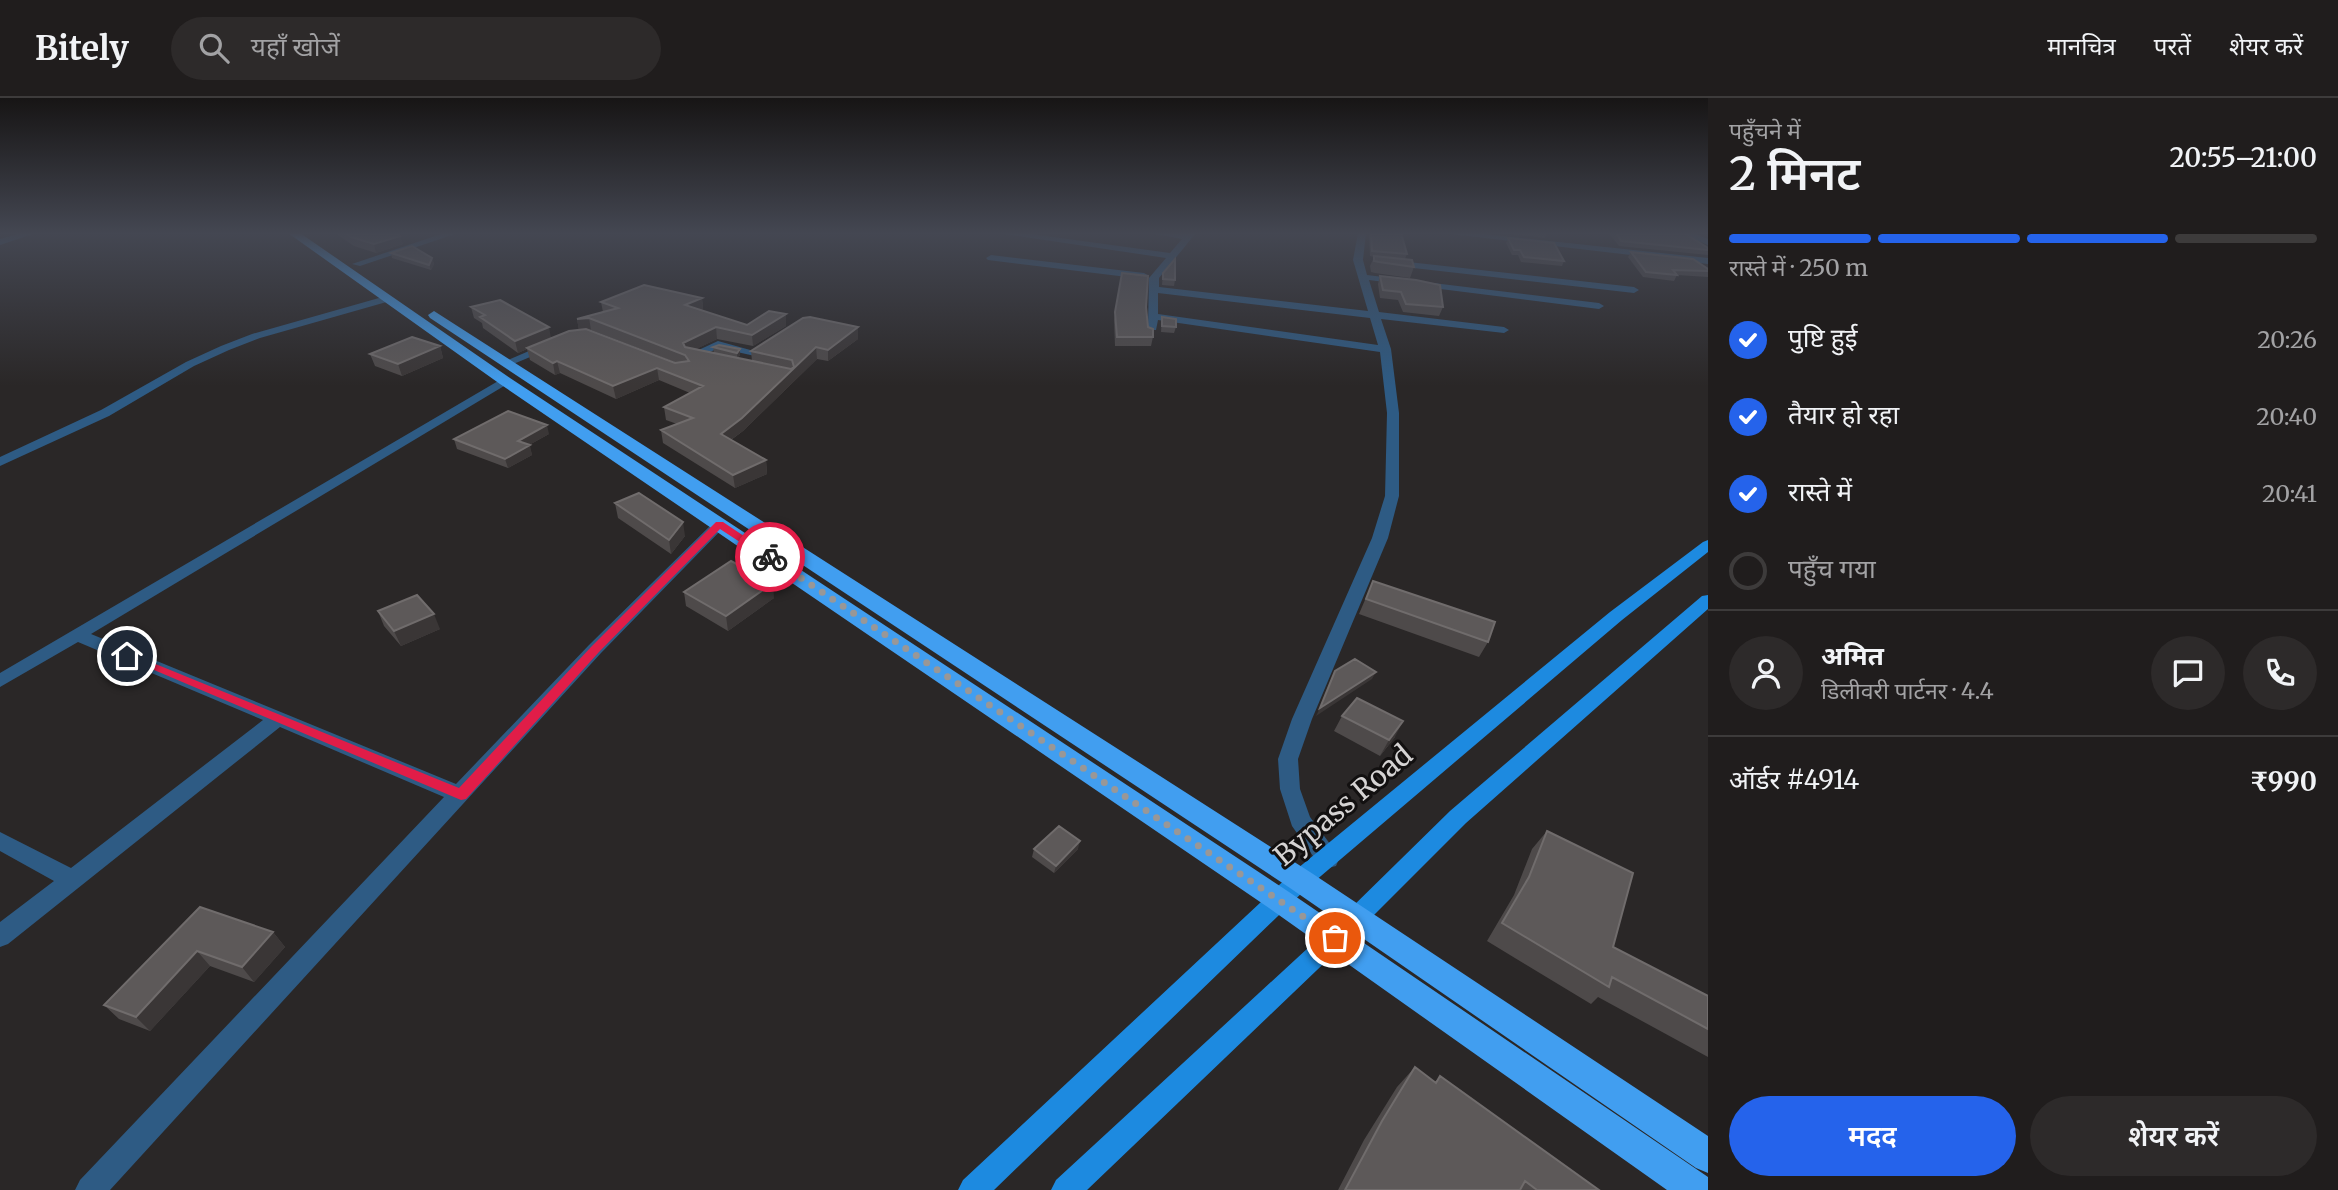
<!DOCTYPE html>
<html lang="hi">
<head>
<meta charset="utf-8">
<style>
  body { margin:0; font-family:Merriweather,"Noto Sans Devanagari",serif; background:#2d2a2a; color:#f1f3f6; height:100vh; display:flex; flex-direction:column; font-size:26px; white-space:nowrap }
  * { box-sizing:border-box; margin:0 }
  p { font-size:23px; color:#a2a2a4 }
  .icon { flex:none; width:38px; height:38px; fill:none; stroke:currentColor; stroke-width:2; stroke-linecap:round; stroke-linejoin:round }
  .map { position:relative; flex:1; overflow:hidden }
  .side { display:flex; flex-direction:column; background:#201d1d; width:630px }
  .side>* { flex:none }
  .pin { position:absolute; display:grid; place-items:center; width:60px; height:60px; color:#fff; margin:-30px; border:4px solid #fff; border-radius:50%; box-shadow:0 2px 7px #0007 }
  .courier { position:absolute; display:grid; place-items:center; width:70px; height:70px; margin:-35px; border:5px solid #e11d48; border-radius:50%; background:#fff; color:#222; box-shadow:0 2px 9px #0007 }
  .summary em { font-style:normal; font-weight:600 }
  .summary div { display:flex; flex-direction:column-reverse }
  .summary { display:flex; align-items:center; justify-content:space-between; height:119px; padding:0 21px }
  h1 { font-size:46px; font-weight:600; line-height:52px }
  .bar { display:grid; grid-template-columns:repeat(4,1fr); gap:10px 7px; align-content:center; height:84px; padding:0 21px }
  .bar i { height:9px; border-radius:5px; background:#3d3b3b }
  .bar .current { background:#2563eb }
  .bar p { grid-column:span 4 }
  .line { display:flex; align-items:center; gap:18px; padding:0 21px; border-top:2px solid #3d3b3b }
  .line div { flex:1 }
  .round { display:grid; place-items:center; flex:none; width:74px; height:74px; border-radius:37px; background:#2d2a2a }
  ol { padding:0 21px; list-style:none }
  li { display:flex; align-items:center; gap:21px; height:77px }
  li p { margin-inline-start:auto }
  li .icon { padding:7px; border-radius:50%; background:#2563eb; color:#fff; stroke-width:4 }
  li:last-child { color:#a2a2a4 }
  li i { width:38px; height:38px; border:4px solid #3d3b3b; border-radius:50% }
  .primary-button { display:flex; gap:14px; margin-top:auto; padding:14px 21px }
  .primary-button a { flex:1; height:80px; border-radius:42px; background:#2563eb; color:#fff; font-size:28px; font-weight:600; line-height:80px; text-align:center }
  .primary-button a+a { background:#2d2a2a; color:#f1f3f6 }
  header { display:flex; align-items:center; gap:42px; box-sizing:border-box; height:98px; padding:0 35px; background:#201d1d; border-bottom:2px solid #3d3b3b }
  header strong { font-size:33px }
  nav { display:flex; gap:38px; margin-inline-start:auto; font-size:24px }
  .search { width:490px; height:63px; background:#2d2a2a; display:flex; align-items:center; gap:18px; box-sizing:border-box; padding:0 24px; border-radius:38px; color:#a2a2a4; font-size:26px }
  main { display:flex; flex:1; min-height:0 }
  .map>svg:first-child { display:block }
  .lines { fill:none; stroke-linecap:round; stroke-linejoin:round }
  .minor { fill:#2e5b84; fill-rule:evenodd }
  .major { fill:#1d8ae0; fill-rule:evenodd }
  .highway { fill:#419ef0; fill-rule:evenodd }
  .wall { fill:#4e4a4a; fill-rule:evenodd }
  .shaded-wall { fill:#3a3636 }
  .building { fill:#5d5959; stroke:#706c6c; stroke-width:2 }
  .route { fill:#e11d48 }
  .done { stroke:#999797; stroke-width:7; stroke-dasharray:0 12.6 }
  .labels { text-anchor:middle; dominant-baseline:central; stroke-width:6; stroke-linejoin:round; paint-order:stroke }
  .near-street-label { font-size:28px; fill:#d5d3d3; stroke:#121010 }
</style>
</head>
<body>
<header>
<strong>Bitely</strong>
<div class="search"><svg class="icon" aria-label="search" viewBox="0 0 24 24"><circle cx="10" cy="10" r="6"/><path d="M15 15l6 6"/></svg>यहाँ खोजें</div>
<nav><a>मानचित्र</a><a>परतें</a><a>शेयर करें</a></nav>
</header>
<main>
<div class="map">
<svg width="1708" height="1092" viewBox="0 0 1708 1092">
  <rect width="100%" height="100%" fill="#2a2727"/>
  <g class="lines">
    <!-- minor -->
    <path class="minor" d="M21,135H36L0,147V141Z
      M444,135H458L360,168L352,166Z
      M998,135H1024L1170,155L1182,141L1150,135H1196L1159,180V189L1368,213L1353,162L1358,135H1366L1363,162L1367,177L1599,205L1604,208L1599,211L1369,182L1379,214L1504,229L1509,232L1504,235L1381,221L1391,251L1399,315V398L1388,440L1312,621L1298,661L1300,691L1310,719L1336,754L1339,761L1336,768L1328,770L1320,768L1292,728L1280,691L1278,661L1292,621L1372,440L1385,398L1387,315L1380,254L1158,222L1156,232H1148L1149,180L1166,160ZM1158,195L1370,220L1378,247L1158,216Z
      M1442,135H1474L1708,160V166Z
      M1680,135H1693L1708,141V147Z
      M991,157L1144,175L1149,178L1144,181L988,162L986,160Z
      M1390,162L1634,189L1639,192L1634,195L1387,167L1385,165Z
      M386,198L391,201L390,203L260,240L229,252L194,268L109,318L0,368V359L101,312L186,264L221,248L252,236Z
      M718,243L761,255L755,258L719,250L674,270L664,268Z
      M550,244L555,247L554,249L511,267L501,265Z
      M505,279L511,283L509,285L91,536L456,686L589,547L715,423H725L727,426L601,555L110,1092H75L80,1082L444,699L280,629L8,846L0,849V824L54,783L0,753V734L71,770L263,622L78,544L0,589V575Z"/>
    <!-- major -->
    <path class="major" d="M1708,442V454L1622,522L1308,789L994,1092H958L963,1082L1292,775L1610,514L1703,444Z
      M1708,497V511L1466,725L1363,828L1087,1092H1051L1056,1082L1347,814L1450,713L1702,498Z"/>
    <!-- highway -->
    <path class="highway" d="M288,135H300L510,280L1289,794L1708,1079V1092H1667L1269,810L500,286Z
      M434,213L1310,774L1708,1038V1075L1696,1070L1290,790L430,220L428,217Z"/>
  </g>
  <!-- wall -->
  <path class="wall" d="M335,135H397L403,146L376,155L354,148Z
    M1369,135H1401L1407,156L1405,161L1414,169L1410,180L1375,175L1371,174L1370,168L1374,159L1370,158Z
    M1502,135H1547L1545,140Z
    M1609,135H1684L1708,150V157L1619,148Z
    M1508,140L1564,163L1562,168L1521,164L1518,157H1512L1506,145Z
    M1631,154L1708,171V179L1677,177L1674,183L1643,179L1628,159Z
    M391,155L432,160L434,166L431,172L392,160Z
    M1122,175L1146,209L1148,229L1153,239L1151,248H1115L1114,222Z
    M1163,175L1175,182L1174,188L1162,187Z
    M1380,178L1443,209L1439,218L1403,214L1398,202L1380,200L1378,186Z
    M702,200L703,211L701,212L747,227L786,228L753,248L717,241L696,251L714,255L713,249L740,251V257L738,260L752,263L751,253L858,241L828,263L817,261L743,333L731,342L766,362L767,376L735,390L663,345L661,332L677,326L666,322L664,309L690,295L659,282L616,301L560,275L555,277L530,262L527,251L518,255L483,230L482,225L474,220L471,209L551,240L579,232L577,221L603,214L601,204ZM588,232H591L677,265H675Z
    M1162,219L1176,229L1174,235L1161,234Z
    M440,248L443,260L402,278L375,268L370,256Z
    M549,336L529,347L532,357L508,370L457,351L454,341Z
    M615,405L685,438L671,456L618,420Z
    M1373,483L1488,544L1479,559L1359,516Z
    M684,494L774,500L728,533L686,508Z
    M378,513L440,531L401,548L384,528Z
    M1342,618L1395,639L1380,658L1334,633Z
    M1547,733L1613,849L1708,898V959L1598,899L1591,906L1487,843L1514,797L1532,751Z
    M1034,751H1078L1054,775L1032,759Z
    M200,809L273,834L285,849L254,884L210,868L150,933L119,921L104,907Z
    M1415,969L1435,984L1440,978L1599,1092H1338L1364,1042L1397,989Z"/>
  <!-- shaded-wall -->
  <path class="shaded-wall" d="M400,138L403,146L376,155L374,146Z
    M432,160L434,166L431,172L429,167Z
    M702,200L703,211L686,218L685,207Z
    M786,216V228L753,248L752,237Z
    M589,220L591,232L579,233L577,221Z
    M549,229L551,240L518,255L515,243Z
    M716,229L717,241L684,257L683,245Z
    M858,229V241L828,263V252Z
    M440,248L443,260L402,278L398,266Z
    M816,249L817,261L743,333L722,348L721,336Z
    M740,251V257L737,261V255Z
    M557,263L560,275L555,277L553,265Z
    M657,270L659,282L616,301L613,288Z
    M547,327L549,336L520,352L518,343Z
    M530,347L532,357L508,370L505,361Z
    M766,362L767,376L735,390L733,377Z
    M683,424L685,438L671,456L669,442Z
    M773,485L774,500L728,533L726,518Z
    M434,516L440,531L401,548L394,533Z
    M1376,574L1372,581L1316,618L1320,610Z
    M1403,623L1395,639L1380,658L1389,642Z
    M1080,743L1078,751L1054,775L1056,768Z
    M273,834L285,849L254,884L242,869Z
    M197,853L210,868L150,933L136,919Z"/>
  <!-- building -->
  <path class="building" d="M345,135H397L400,138L374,146L351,139Z
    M1371,135H1401L1407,156L1372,153Z
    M1616,135H1684L1708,150V152L1621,143Z
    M1508,140L1554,145L1564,163L1524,159L1520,152H1514Z
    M412,148L432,160L429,167L391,155Z
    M1631,154L1693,161L1708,171V173L1673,172L1677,177L1646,174Z
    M1374,158L1412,162L1414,169L1379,164L1374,163Z
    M1175,161V182L1163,181V175Z
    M1122,175L1148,178L1146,209L1148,229L1153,231V239H1117L1115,214Z
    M1380,178L1416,182L1440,187L1443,209L1406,206L1401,194L1383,192Z
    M644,187L702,200L685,207L747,227L769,213L786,216L752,237L716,229L683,245L685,249L791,271L794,269L792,262L751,253L803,220L810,219L858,229L828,252L816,249L742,320L721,336L766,362L733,377L661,332L693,320L664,309L703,288L657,270L613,288L557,263L553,265L527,250L569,233L586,231L675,265L689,263L685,257L589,220L577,221L618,210L601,204Z
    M500,202L549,229L515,243L480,219L485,217L471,209Z
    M1162,219L1176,221V229L1162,228Z
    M412,239L440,248L398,266L370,256Z
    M719,247L740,251L737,255L713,249Z
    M508,313L547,327L518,343L530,347L505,361L454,341Z
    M639,395L683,424L669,442L615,405Z
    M731,463L773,485L726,518L684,494Z
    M1373,483L1495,524L1488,544L1366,501Z
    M417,497L434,516L394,533L378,513Z
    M1355,561L1376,574L1320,610L1335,573Z
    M1357,600L1403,623L1389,642L1342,618Z
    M1059,728L1080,743L1056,768L1034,751Z
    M1547,733L1633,775L1613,849L1708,898V931L1612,879L1609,889L1502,825L1529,779Z
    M200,809L273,834L242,869L197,853L136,919L104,907Z
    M1415,969L1436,985L1440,978L1599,1092H1537L1525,1083L1520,1092H1345L1382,1023Z"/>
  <!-- sky -->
  <linearGradient id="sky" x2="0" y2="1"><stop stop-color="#171515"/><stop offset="0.47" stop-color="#444752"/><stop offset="1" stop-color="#444752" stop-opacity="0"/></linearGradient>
  <rect width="1708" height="288" fill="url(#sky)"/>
  <!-- route -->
  <path class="route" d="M716,424H723L775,459L766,461L720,431L599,554L466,701L461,702L121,558L123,556H131L459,690L591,549Z"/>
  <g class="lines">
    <!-- done -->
    <path class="done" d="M770,459L1335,840"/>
  </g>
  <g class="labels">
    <!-- near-street labels -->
    <g class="near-street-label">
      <text transform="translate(1343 707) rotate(-40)">Bypass Road</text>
    </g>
  </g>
</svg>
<div class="pin" style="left:1335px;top:840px;background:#ea580c"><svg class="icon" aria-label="bag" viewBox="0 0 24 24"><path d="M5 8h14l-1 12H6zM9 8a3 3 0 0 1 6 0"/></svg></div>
<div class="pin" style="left:127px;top:558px;background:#1f2937"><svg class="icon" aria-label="home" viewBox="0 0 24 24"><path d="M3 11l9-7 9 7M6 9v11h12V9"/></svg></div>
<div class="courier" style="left:770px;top:459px"><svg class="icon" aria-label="bike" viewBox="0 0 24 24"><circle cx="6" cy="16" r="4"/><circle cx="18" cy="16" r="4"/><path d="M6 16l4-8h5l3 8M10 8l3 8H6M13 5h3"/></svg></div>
</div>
<section class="side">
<div class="summary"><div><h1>2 मिनट</h1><p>पहुँचने में</p></div><em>20:55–21:00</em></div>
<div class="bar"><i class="current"></i><i class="current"></i><i class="current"></i><i></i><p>रास्ते में · 250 m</p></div>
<ol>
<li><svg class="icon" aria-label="check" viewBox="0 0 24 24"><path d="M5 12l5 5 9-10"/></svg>पुष्टि हुई<p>20:26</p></li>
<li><svg class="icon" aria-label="check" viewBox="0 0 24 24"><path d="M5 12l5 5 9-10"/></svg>तैयार हो रहा<p>20:40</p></li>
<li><svg class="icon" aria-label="check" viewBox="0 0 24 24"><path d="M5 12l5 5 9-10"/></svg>रास्ते में<p>20:41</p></li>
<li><i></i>पहुँच गया</li>
</ol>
<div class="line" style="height:126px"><a class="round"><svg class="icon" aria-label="person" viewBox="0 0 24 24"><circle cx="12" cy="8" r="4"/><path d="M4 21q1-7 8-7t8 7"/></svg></a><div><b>अमित</b><p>डिलीवरी पार्टनर · 4.4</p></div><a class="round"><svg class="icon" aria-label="chat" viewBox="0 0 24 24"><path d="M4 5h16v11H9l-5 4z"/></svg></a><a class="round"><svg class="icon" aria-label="phone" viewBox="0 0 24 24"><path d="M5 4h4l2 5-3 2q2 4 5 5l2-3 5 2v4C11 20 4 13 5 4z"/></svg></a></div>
<div class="line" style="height:91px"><div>ऑर्डर #4914</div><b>₹990</b></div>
<div class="primary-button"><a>मदद</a><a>शेयर करें</a></div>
</section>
</main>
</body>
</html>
